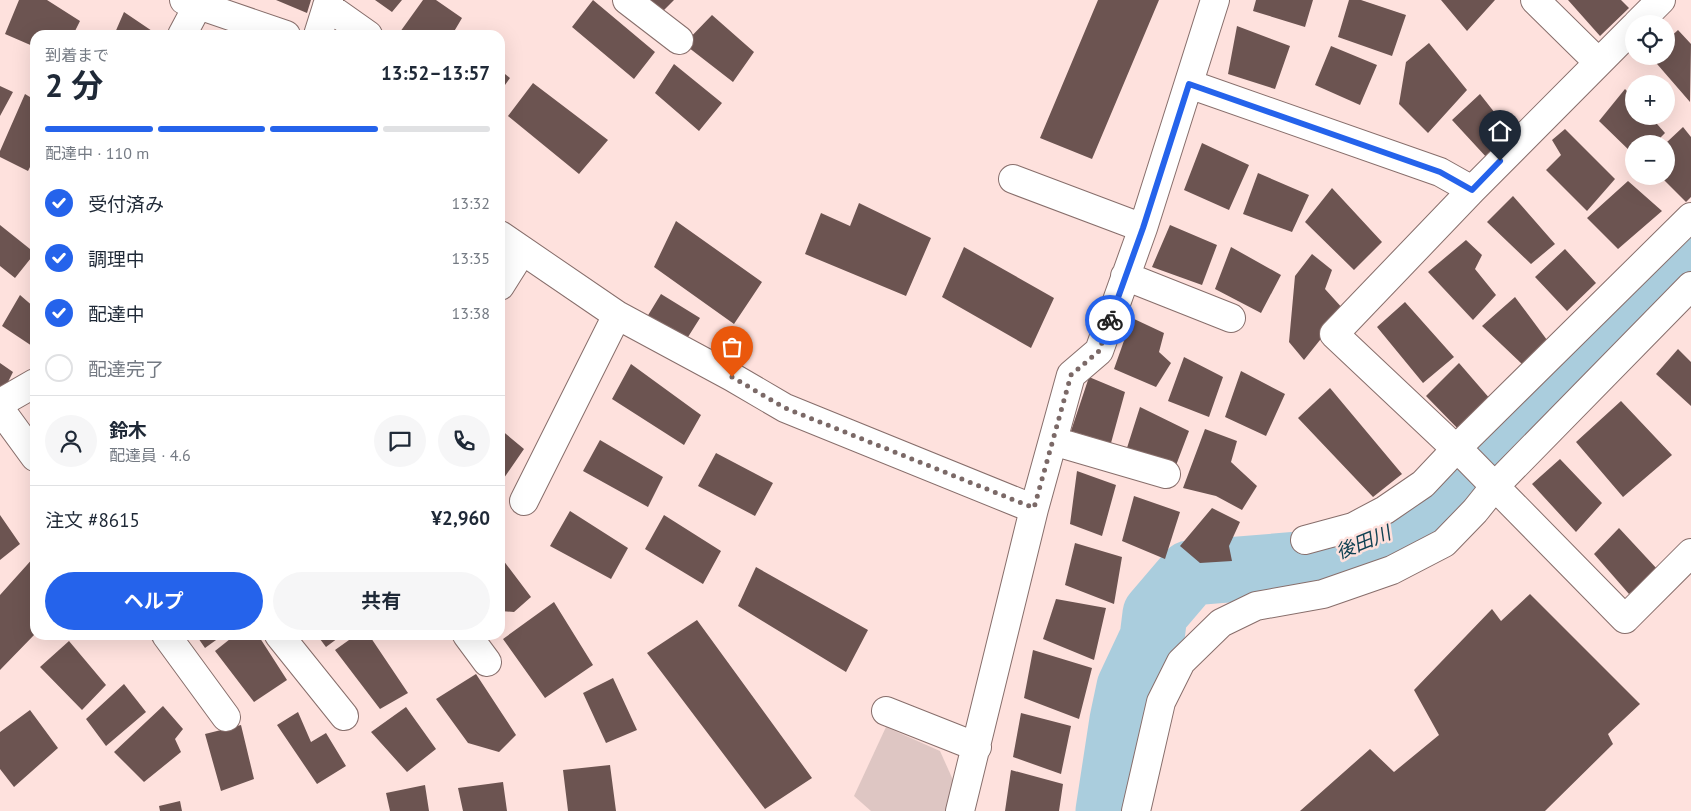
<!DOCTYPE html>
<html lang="ja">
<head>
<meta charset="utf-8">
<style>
  body { margin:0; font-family:"PT Sans","Noto Sans JP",sans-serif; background:#f6f6f7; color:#1f2937; height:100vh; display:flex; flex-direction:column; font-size:19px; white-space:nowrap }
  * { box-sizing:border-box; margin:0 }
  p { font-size:16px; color:#747a83 }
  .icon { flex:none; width:28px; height:28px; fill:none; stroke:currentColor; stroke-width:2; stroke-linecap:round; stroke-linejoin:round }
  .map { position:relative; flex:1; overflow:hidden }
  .drawer { position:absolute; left:30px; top:30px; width:475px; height:610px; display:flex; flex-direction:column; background:#fff; border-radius:15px; box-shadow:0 5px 20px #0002 }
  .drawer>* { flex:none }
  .buttons { position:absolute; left:1625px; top:15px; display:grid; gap:10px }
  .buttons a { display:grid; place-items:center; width:50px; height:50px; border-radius:50%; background:#fff; box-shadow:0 5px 20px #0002; font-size:25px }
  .pin { position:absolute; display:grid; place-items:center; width:42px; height:42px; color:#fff; margin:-51px -21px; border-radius:50% 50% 50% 0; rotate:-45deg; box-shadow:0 0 5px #0007 }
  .pin .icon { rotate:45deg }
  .courier { position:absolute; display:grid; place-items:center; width:50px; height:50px; margin:-25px; border:4px solid #2563eb; border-radius:50%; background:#fff; color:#222; box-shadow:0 1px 6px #0007 }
  .overview em { font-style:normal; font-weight:700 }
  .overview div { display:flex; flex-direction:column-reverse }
  .overview { display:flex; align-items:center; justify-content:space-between; height:85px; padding:0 15px }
  h1 { font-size:32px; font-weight:700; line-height:38px }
  .bar { display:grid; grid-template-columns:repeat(4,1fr); gap:8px 5px; align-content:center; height:60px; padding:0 15px }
  .bar i { height:6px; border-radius:4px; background:#e0e1e3 }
  .bar .selected { background:#2563eb }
  .bar p { grid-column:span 4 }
  .line { display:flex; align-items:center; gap:12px; padding:0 15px; border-top:1px solid #e0e1e3 }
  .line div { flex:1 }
  .round { display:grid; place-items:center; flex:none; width:52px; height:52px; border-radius:26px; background:#f6f6f7 }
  ol { padding:0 15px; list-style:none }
  li { display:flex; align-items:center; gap:15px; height:55px }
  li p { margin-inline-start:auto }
  li .icon { padding:5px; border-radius:50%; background:#2563eb; color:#fff; stroke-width:4 }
  li:last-child { color:#747a83 }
  li i { width:28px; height:28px; border:2px solid #e0e1e3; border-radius:50% }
  .button { display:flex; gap:10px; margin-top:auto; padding:10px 15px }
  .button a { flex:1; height:58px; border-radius:30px; background:#2563eb; color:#fff; font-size:20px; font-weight:700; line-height:58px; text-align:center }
  .button a+a { background:#f6f6f7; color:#1f2937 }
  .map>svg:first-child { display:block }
  .green { fill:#dec6c3 }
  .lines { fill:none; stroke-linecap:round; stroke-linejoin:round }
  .river { stroke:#aacddd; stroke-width:65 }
  .building { fill:#6c5451 }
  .street-casing { stroke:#876e6b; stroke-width:30 }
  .street { stroke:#fff; stroke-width:28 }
  .done { stroke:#7b6967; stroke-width:5; stroke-dasharray:0 9 }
  .route { stroke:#2563eb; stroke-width:6 }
  .labels { text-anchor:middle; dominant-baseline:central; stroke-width:5; stroke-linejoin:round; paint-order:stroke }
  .water-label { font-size:19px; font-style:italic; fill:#104152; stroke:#fee1dd }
</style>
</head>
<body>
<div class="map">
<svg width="1691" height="811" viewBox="0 0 1691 811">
  <rect width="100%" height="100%" fill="#fee1dd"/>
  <!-- green -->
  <path class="green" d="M886,727L940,751L953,780L950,811H871L854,796Z"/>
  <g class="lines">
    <!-- river -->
    <path class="river" d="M1108,811L1122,720L1129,687L1152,638L1155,614L1190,573L1300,564L1346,550L1395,530L1449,494L1508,439L1691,260"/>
  </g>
  <!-- building -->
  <path class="building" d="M19,0H47L80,21L73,35H35V47L5,34Z
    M276,0H311L307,13Z
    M375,0H402L392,12Z
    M423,0H436L462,18L452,35H404L400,32Z
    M593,0L655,52L634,79L572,27Z
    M650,0H674L663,11Z
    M1098,0H1159L1092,159L1040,138Z
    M1256,0H1313L1305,27L1253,11Z
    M1349,0H1361L1406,15L1392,56L1338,37Z
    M1441,0H1495L1467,31Z
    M1568,0H1621L1629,8L1600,36Z
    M124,12L158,35H114Z
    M712,15L754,52L733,82L684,44Z
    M1237,26L1290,46L1275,89L1228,74Z
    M1678,30L1691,44L1690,102L1651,57L1666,56V41Z
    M1429,43L1467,90L1428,133L1399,104L1406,62Z
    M1331,46L1377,65L1360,105L1315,85Z
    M674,64L722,103L699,131L655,93Z
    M500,70L510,78L500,92Z
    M533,83L608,140L579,174L508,116Z
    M0,86L13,92L0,116Z
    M1625,89L1634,98V116H1650L1665,133L1654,144H1634V155L1599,121Z
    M25,94L35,100V157L28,171L0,157V151Z
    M1480,94L1513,136L1488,159L1452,120Z
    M1683,127L1691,137V197L1686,202L1660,176H1666V143Z
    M1565,129L1615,179L1587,211L1546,170L1561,155L1552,140Z
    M1202,143L1249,165L1229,210L1184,190Z
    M1258,173L1309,195L1292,232L1243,214Z
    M1628,181L1662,211L1618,249L1587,218Z
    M1332,188L1382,242L1354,270L1305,222Z
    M1513,196L1555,244L1531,264L1487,222Z
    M859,203L931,238L906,296L805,254L821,213L850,226Z
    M676,221L762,282L734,324L654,267Z
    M0,225L35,253L15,278L0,266Z
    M1170,225L1217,245L1202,285L1152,267Z
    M1466,240L1482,255L1475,269L1496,295L1473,320L1428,272Z
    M964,247L1054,298L1031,348L942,297Z
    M1231,247L1281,275L1261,313L1215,289Z
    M1565,249L1596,283L1567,311L1535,277Z
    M1312,254L1332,270L1325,289L1344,310L1304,360L1289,342L1295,276Z
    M661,294L700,318L688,337L647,317Z
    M20,295L35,308V348L2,326Z
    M1515,297L1547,340L1522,364L1482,326Z
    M1405,302L1454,357L1423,383L1377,327Z
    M1132,318L1164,333L1159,352L1171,363L1156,387L1114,369Z
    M1678,349L1691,362V406L1656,374Z
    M1184,357L1223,377L1209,417L1168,401Z
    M0,363L13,372L4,390L0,391Z
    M1459,363L1491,400L1461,432L1426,396Z
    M631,364L701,415L684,445L612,399Z
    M1241,371L1285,394L1266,436L1225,417Z
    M1089,377L1125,392L1111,443L1071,431Z
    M1330,388L1402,474L1373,497L1298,418Z
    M1621,401L1672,455L1623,497L1576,442Z
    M1140,407L1189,431L1175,468L1126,451Z
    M500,429L524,449L504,478L500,475Z
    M1205,429L1237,441L1231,462L1257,486L1242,510L1216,496L1183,488Z
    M600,440L663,477L648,507L583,471Z
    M716,453L773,483L755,516L698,486Z
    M1560,459L1602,503L1576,532L1532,484Z
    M1077,471L1116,485L1102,536L1070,524Z
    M1134,496L1180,512L1165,559L1122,541Z
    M1212,508L1240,522L1229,546L1232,561L1200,563L1180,546Z
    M570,511L628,548L611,579L550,546Z
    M0,515L20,544L0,560Z
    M664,515L721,551L703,584L645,549Z
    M1619,528L1658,570L1629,594L1594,554Z
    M1075,543L1122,557L1114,604L1065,585Z
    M35,556V634L0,670V595Z
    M503,560L531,597L514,612L500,611V562Z
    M756,567L868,630L846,672L738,606Z
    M1530,594L1640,704L1608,734L1613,744L1545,811H1300L1370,749L1394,772L1439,735L1414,690L1492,609L1501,621Z
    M1056,599L1106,608L1094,660L1043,639Z
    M554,602L593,665L545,698L503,639Z
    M697,620L812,778L765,809L647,653Z
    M196,635H223L205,648Z
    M235,635H258L287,680L254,702L215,651Z
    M317,635H342L326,647Z
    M356,635H369L408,693L380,709L335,650Z
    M69,641L106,685L82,710L40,667Z
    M1033,650L1092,668L1079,719L1024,698Z
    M476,674L516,735L499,752L468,743L436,699Z
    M613,678L637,730L606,743L583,693Z
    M124,684L146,712L106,746L86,719Z
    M163,706L183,729L175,739L181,752L144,782L114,752Z
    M406,707L436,749L407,772L371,732Z
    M30,710L58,748L14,787L0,769V732Z
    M298,712L311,742L326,733L346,766L317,784L277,725Z
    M1021,713L1071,726L1061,774L1013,757Z
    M241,725L254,779L221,791L205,734Z
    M610,765L616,811H568L563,770Z
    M1011,770L1063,784L1059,811H1005Z
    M503,782L507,811H463L458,788Z
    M425,785L429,811H390L386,793Z
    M180,801L182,811H160L159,806Z"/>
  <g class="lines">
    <!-- street casing -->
    <g class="street-casing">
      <path id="street" d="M184,0L286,35
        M627,0L679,40
        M1535,0L1598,62
        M327,6L368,35
        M1637,24L1661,0
        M1634,27L1472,190L1334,334L1456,449L1467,458L1625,619L1691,553
        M182,35L198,5
        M318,35L329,0
        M1189,84L1440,172L1472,190
        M1013,179L1143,228
        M500,235L617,315L732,377L785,408L1034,509
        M1125,276L1231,318
        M500,286L522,251
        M0,403L35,383
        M0,409L35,457
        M1053,441L1166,474
        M524,501L617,315
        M1305,540L1353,527L1385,510L1423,484L1456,449L1691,217
        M166,635L226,717
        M279,635L344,716
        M467,635L487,662
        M886,711L977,747
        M960,811L1034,509L1071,375L1099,351L1143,228L1215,0
        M1136,811L1161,702L1181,662L1221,623L1256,606L1323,594L1392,570L1444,543L1475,511L1495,486L1691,286"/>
    </g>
    <!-- street -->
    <use href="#street" class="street"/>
  </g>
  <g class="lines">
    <!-- done -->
    <path class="done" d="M732,377L785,408L1034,508L1071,375L1099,351L1110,320"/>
    <!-- route -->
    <path class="route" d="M1110,320L1143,228L1189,84L1440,172L1472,190L1500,161"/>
  </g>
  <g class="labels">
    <!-- water labels -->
    <g class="water-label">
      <text transform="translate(1363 542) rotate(-22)">後田川</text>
    </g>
  </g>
</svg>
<div class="buttons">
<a><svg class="icon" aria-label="locate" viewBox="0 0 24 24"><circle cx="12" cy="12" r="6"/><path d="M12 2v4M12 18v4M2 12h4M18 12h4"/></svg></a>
<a>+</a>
<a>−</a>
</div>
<div class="pin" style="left:732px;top:377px;background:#ea580c"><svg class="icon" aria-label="bag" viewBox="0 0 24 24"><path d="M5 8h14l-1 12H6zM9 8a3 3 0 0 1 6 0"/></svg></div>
<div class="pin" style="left:1500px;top:161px;background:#1f2937"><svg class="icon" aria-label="home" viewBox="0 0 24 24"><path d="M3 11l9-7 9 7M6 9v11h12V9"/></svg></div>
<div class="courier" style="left:1110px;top:320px"><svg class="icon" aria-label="bike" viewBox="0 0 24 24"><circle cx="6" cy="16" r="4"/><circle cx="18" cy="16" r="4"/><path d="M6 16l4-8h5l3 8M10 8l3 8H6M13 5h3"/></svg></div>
<section class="drawer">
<div class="overview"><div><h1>2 分</h1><p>到着まで</p></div><em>13:52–13:57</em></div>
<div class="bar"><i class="selected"></i><i class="selected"></i><i class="selected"></i><i></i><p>配達中 · 110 m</p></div>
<ol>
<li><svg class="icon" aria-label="check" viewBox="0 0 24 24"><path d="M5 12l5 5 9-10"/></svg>受付済み<p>13:32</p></li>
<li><svg class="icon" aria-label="check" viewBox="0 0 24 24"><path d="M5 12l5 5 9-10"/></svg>調理中<p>13:35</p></li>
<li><svg class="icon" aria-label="check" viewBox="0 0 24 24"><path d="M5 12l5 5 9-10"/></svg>配達中<p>13:38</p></li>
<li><i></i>配達完了</li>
</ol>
<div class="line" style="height:90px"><a class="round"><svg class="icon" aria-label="person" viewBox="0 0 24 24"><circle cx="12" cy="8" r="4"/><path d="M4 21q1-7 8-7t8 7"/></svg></a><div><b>鈴木</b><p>配達員 · 4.6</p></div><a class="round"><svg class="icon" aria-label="chat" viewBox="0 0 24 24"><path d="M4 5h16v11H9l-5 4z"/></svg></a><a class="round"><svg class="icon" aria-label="phone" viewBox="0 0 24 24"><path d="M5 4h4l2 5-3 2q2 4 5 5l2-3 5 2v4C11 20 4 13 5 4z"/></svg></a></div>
<div class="line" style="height:65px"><div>注文 #8615</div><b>¥2,960</b></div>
<div class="button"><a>ヘルプ</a><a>共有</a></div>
</section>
</div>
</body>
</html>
